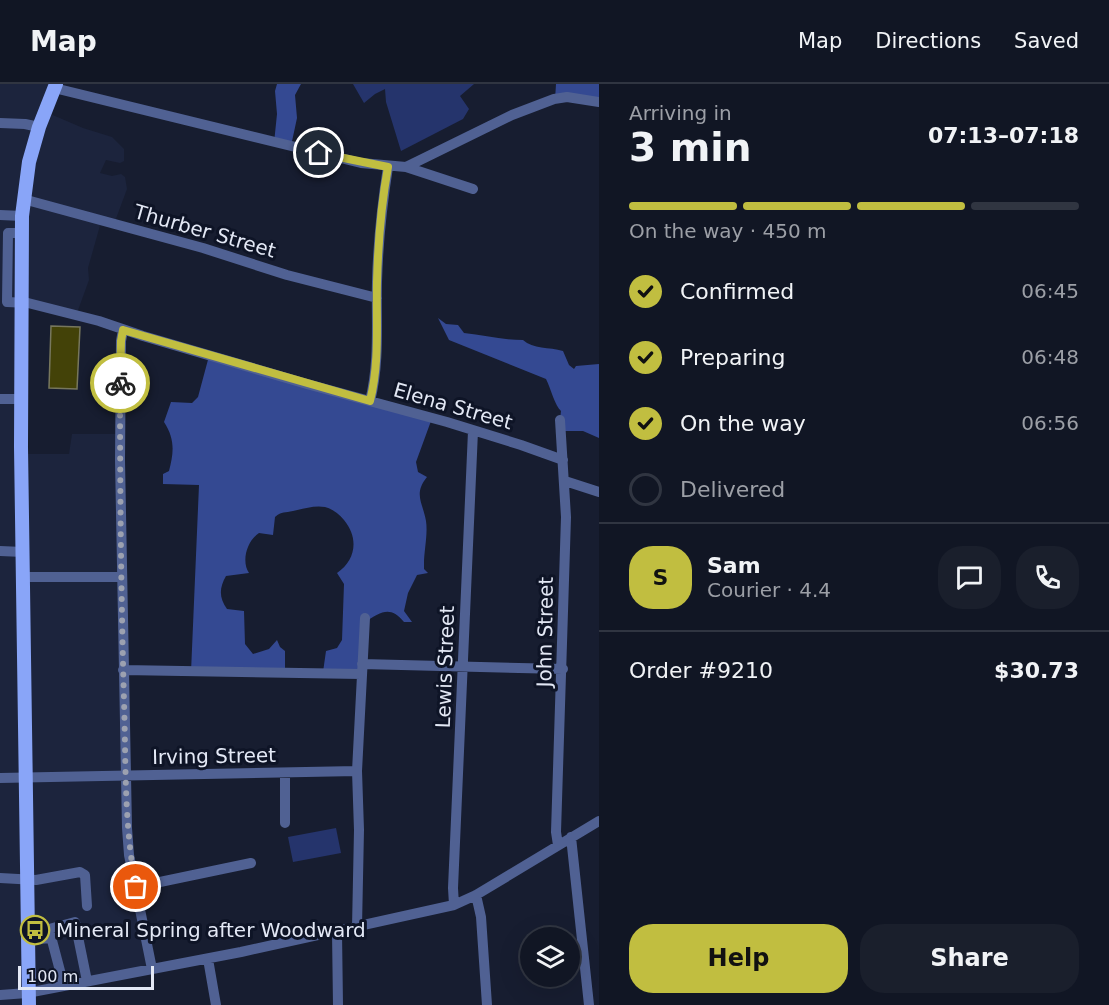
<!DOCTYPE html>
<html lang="en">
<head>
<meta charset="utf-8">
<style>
  body { margin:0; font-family:"DejaVu Sans",sans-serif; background:#1a1f2c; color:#f1f3f6; height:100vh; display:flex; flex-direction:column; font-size:22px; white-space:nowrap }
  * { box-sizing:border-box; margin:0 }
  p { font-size:20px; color:#9c9fa6 }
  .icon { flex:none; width:33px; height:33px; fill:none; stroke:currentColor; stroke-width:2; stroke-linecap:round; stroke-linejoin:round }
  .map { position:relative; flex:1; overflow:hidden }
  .drawer { display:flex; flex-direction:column; background:#111624; width:510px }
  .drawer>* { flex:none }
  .tools { position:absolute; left:520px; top:843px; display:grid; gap:12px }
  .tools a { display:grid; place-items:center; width:60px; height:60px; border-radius:50%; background:#111624; box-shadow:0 6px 24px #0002,0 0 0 2px #303541; font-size:30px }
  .scale { position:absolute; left:18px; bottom:15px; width:136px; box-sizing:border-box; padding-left:6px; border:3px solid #e3e8f5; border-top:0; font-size:16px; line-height:21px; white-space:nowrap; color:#e3e8f5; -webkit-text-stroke:4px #0e1426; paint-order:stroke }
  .pin { position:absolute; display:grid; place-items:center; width:51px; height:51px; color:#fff; margin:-26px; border:3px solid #fff; border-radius:50%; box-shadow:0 2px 6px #0007 }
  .courier { position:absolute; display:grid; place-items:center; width:60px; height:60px; margin:-30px; border:4px solid #c1be40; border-radius:50%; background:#fff; color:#222; box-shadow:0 2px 8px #0007 }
  .head em { font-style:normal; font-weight:700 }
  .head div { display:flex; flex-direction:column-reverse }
  .head { display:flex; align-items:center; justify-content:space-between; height:102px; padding:0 30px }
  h1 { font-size:39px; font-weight:700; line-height:45px }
  .bar { display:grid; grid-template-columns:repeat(4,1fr); gap:9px 6px; align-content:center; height:72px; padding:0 30px }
  .bar i { height:8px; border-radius:4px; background:#303541 }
  .bar .active { background:#c1be40 }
  .bar p { grid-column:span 4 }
  .line { display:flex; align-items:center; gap:15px; padding:0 30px; border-top:2px solid #303541 }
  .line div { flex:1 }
  .round { display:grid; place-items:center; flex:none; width:63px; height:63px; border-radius:24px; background:#1a1f2c }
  ol { padding:0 30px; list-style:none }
  li { display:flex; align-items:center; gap:18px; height:66px }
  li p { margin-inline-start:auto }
  li .icon { padding:6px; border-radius:50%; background:#c1be40; color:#111; stroke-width:4 }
  li:last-child { color:#9c9fa6 }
  li i { width:33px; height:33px; border:3px solid #303541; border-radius:50% }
  .cta { display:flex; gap:12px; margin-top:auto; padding:12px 30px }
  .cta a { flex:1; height:69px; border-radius:24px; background:#c1be40; color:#111; font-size:24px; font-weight:700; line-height:69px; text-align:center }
  .cta a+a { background:#1a1f2c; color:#f1f3f6 }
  header { display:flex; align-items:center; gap:36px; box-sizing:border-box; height:84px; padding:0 30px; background:#111624; border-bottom:2px solid #303541 }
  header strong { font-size:28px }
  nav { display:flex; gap:33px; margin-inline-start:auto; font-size:21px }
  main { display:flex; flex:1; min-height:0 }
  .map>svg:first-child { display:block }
  .built { fill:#1c243d }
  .green { fill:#25346c }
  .forest { fill:#344992 }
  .building { fill:#434208; stroke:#77775d; stroke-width:1.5 }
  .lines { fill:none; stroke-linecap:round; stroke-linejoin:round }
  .minor { stroke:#506193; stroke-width:10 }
  .major { stroke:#89a5f8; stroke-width:14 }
  .done { stroke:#9ca1b0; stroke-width:6; stroke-dasharray:0 10.8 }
  .route { stroke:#c1be40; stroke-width:8 }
  .labels { text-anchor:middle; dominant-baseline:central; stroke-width:6; stroke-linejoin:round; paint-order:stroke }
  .street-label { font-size:20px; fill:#e3e8f5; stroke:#0e1426 }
  .poi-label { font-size:20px; fill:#e3e8f5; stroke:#0e1426; text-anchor:start }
</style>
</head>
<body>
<header>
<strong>Map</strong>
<nav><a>Map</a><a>Directions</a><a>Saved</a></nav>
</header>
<main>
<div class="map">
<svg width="599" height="921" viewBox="0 0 599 921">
  <rect width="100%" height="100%" fill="#171d30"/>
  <!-- built -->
  <path class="built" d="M0,0H60L48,29L83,44L112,53L124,65V77L120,79L106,76L100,89L112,92L121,90L125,93L127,105L114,140L101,138L88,184L89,196L77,229L25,214L26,370H69L72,350H123L128,747L152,886L36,907L34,921H0Z"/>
  <!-- green -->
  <path class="green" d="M353,0H474L460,12L469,25L463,35L401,67L386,18L385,5L375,10L364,19Z
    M336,744L341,769L293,778L288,753Z"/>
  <!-- forest -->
  <path class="forest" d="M277,0H301L295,11L297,34L291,62L274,59L277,30L275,7Z
    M556,0H599V18L555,16Z
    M438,234L446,240L458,241L464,249C484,251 502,256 523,256C533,265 549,263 563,267L569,281L574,285L576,282L599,280V354L583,347H564L560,336L561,327C555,322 551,305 546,295L449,256Z
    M209,272L431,337L416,378L418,388L427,393C413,410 423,419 426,437C428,450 424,467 424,480V485L428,489L417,491L408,509L404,527L412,538H404C390,521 381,528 365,538L363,591L323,588L326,567L337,564L342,556L344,500L337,489C356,476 359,454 344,436C339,430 333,425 325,423C314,421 303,425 293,427C285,429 282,427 275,433L273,451L259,449C247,457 241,477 249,489L226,492C219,504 219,514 227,525L244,527L245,560L253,570L269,565L277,556L280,563L285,567V589L191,588L199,401L163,400V390L169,387C174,368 175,355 164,338L171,318L192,319L198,313Z"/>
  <!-- building -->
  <path class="building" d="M51,242L80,243L77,305L49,304Z"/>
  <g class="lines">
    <!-- minor -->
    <path class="minor" d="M54,4L361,79L406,83L473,105
      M0,39L25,40L39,43
      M406,83L512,31L554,15L567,13L599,18
      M23,115L203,164L287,191L377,214
      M0,131L22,132
      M21,149H8L7,218L28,219L99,237L143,252L307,300L447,338L521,361L563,376
      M123,246L121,257L120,376L127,744L129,771L152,885
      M0,315H21
      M370,317C380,277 376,238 377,198C378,160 382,121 388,83
      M565,397L599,408
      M0,467L23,468
      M24,493H122
      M362,580L563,585
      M123,586L361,590
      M0,694L357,687
      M285,739V689
      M571,753L589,921
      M558,761L556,748L566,433L560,336
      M0,794L36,796L80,788L85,791L87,822
      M136,803L251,779
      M476,811L481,833L487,921
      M454,821L453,804L473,347
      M357,843L359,746L357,687L365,534
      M337,848L338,921
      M27,856L51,854
      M208,875L216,921
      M64,902L49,845L75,838L87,897
      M0,911L27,909L241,868L454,821L476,811L599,737"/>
    <!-- major -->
    <path class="major" d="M29,921L21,363L22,132L29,78L39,43L56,0"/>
  </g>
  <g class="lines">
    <!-- done -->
    <path class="done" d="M120,299C120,405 121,511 124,617C126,680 124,742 136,803"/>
    <!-- route -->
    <path class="route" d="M120,299L121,257L123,246L370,317C380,277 376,238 377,198C378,160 381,121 388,83L319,69"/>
  </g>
  <!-- icons -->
  <defs>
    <g id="bus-ring" transform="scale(1.5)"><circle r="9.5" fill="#0e1426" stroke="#c1be40" stroke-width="1.5"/><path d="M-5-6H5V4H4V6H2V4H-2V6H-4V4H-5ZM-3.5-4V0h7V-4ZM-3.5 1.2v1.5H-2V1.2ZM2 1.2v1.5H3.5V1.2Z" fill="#c1be40"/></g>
  </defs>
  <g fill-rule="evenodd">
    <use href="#bus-ring" x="35" y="846"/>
  </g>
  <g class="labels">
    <!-- street labels -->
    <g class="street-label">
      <text transform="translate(205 147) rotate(16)">Thurber Street</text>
      <text transform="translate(453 322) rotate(16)">Elena Street</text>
      <text transform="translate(545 548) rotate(-89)">John Street</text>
      <text transform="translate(445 583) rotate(-88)">Lewis Street</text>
      <text transform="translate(214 672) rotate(-1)">Irving Street</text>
    </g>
    <!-- poi labels -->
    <g class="poi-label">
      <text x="56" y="846">Mineral Spring after Woodward</text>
    </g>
  </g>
</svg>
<div class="tools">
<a><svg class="icon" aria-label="layers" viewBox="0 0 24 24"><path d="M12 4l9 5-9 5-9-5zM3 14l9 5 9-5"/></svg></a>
</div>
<div class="scale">100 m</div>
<div class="pin" style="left:136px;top:803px;background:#ea580c"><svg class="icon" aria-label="bag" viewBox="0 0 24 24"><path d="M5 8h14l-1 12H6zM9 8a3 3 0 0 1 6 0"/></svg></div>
<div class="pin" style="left:319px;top:69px;background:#1f2937"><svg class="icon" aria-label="home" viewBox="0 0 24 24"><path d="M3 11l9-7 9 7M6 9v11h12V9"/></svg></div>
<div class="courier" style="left:120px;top:299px"><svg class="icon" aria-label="bike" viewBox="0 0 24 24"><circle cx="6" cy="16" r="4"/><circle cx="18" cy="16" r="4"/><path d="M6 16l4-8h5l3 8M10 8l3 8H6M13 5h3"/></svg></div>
</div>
<section class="drawer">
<div class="head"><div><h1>3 min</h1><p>Arriving in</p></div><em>07:13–07:18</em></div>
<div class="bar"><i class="active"></i><i class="active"></i><i class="active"></i><i></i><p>On the way · 450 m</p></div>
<ol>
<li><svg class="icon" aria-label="check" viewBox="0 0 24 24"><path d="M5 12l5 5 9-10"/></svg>Confirmed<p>06:45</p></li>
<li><svg class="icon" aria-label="check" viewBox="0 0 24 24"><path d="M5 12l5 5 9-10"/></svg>Preparing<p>06:48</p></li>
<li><svg class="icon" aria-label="check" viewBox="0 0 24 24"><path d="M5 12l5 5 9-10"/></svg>On the way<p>06:56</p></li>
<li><i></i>Delivered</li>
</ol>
<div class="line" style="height:108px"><b class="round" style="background:#c1be40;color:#111">S</b><div><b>Sam</b><p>Courier · 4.4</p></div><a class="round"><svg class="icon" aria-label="chat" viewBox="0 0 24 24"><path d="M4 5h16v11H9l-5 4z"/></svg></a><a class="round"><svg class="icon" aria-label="phone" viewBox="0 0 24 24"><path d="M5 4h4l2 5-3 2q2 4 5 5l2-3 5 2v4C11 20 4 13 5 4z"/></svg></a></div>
<div class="line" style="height:78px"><div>Order #9210</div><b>$30.73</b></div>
<div class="cta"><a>Help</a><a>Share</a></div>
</section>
</main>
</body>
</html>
